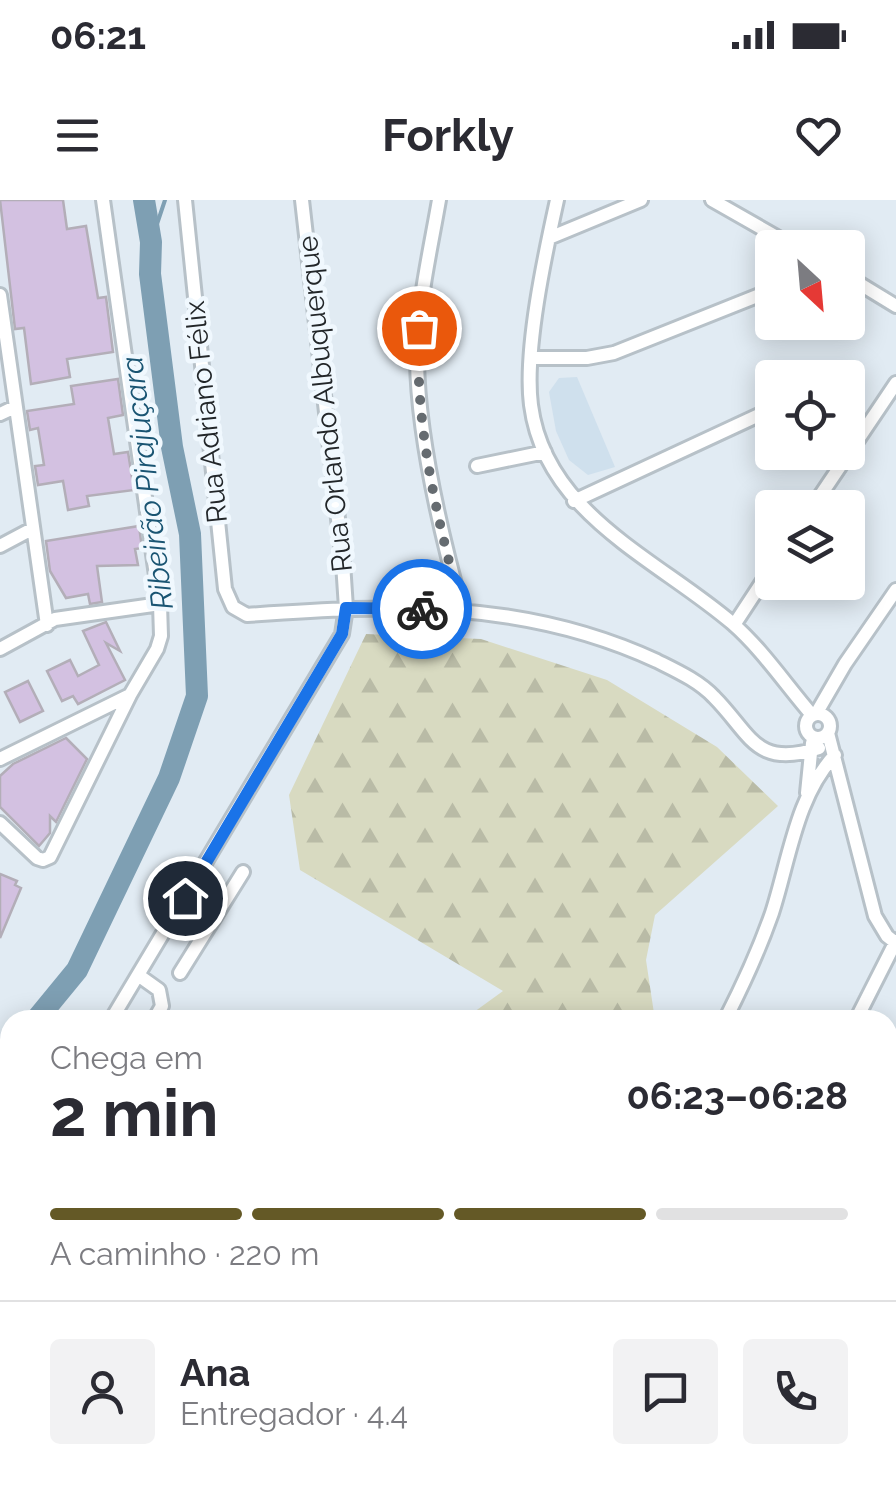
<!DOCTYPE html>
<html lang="pt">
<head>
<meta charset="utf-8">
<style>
  body { margin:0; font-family:Raleway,sans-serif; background:#f2f2f3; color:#2b2b33; height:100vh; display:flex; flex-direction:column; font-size:38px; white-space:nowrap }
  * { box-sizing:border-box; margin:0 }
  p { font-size:32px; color:#7c7c81 }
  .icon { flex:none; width:55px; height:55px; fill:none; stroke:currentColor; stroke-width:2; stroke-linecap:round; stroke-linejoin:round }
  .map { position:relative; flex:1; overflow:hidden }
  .side { position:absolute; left:0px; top:810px; width:898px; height:492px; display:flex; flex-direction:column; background:#fff; border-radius:30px 30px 0 0; box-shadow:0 5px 25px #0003 }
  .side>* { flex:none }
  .needle { width:65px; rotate:154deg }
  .buttons { position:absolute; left:755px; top:30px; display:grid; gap:20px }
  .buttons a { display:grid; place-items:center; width:110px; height:110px; border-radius:10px; background:#fff; box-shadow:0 5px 25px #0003; font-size:50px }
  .pin { position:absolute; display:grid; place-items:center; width:85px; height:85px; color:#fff; margin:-42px; border:5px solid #fff; border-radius:50%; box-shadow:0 2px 10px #0007 }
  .courier { position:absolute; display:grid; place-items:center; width:100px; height:100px; margin:-50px; border:8px solid #1a73e8; border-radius:50%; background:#fff; color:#222; box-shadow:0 2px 12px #0007 }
  .head em { font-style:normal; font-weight:700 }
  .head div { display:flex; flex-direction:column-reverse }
  .head { display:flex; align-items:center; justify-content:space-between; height:170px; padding:0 50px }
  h1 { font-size:65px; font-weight:700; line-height:75px }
  .bar { display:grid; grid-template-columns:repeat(4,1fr); gap:15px 10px; align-content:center; height:120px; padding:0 50px }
  .bar i { height:12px; border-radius:8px; background:#e1e1e2 }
  .bar .current { background:#645926 }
  .bar p { grid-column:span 4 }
  .line { display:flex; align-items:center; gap:25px; padding:0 50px; border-top:2px solid #e1e1e2 }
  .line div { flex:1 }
  .round { display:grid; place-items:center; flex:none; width:105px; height:105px; border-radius:10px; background:#f2f2f3 }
  .status { display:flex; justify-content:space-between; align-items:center; height:70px; padding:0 50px; background:#fff; direction:ltr }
  .status svg { height:28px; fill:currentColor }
  header { display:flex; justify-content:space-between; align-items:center; height:130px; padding:0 50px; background:#fff; font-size:45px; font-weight:700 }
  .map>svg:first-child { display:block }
  .built { fill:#cfe0ed }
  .education { fill:#eed8e6 }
  .forest { fill:url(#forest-firs) }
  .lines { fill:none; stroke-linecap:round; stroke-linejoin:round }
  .stream { stroke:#7e9fb3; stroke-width:4 }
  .river { stroke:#7e9fb3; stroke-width:22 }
  .building { fill:#d3c1e1; stroke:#b3aeb8; stroke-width:2.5 }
  .minor-casing { stroke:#b7c1c8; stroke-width:18 }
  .minor { stroke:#fff; stroke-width:12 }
  .done { stroke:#656b70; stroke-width:10; stroke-dasharray:0 18 }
  .route { stroke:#1a73e8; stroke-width:12 }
  .labels { text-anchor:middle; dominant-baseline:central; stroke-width:9; stroke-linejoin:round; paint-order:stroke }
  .street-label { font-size:28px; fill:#222629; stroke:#f0f8fe }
  .water-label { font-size:30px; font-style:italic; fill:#195472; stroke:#f0f8fe }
</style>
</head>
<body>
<div class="status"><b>06:21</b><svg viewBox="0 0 49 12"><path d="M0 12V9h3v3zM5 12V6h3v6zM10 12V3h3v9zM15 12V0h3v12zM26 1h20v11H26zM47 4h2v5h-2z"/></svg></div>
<header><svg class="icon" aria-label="menu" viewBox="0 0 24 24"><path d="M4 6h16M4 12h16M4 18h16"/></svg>Forkly<svg class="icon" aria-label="heart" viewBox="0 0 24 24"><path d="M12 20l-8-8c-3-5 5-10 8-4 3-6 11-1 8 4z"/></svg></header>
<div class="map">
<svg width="896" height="1301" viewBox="0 0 896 1301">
  <defs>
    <pattern id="forest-firs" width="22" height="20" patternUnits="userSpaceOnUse" patternTransform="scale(2.5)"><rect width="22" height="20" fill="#d8dac1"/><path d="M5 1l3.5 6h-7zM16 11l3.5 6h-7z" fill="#b9bba6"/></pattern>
  </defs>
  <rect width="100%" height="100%" fill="#e1ebf3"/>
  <!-- built -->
  <path class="built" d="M577,177L615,267L588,275L569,260L556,231L549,192L559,178Z"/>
  <!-- education -->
  <path class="education" d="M609,1293L622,1301H497L498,1293Z"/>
  <!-- forest -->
  <path class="forest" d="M366,434L481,439L607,480L717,547L778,606L655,715L646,760L655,820H463L503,791L300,670L289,595Z"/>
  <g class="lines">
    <!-- stream -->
    <path class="stream" d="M151,42L165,0"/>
    <!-- river -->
    <path class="river" d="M36,820L77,770L169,578L197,496L190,334L172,247L150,74L151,42L144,0
      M0,860L10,849"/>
  </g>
  <!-- building -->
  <path class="building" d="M0,0H63L67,29L86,26L98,98L106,97L113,152L67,159L70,177L31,184L24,128L15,129Z
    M118,179L123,215L108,218L114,254L128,252L134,290L87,296L89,306L68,310L63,281L38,285L35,266L44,265L38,228L30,230L27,211L74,204L71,186Z
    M139,326L142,348L135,349L138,365L97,366L102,402L90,404L88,394L66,398L50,371L46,341Z
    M106,422L120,451L106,443L125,480L78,504L73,496L62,501L47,471L70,460L78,476L99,465L83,431Z
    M28,481L43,511L20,522L5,492Z
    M66,538L87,559L56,622L50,616V633L39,646L0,607V576L13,564Z
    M0,674L17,681L15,685L21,688L0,738Z"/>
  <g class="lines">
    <!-- minor casing -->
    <g class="minor-casing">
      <path id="minor" d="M185,0L225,389L233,407L247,415C391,405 521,398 657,461C677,471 699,481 714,497C751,534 755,569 819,548
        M439,0C430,52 417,107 417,160C418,238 441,334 462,410
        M557,0C545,54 524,151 531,205C545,314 657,359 732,423C762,449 786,485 812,515
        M712,0L796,48
        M549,38L641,0
        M848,83L860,84L896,106
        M0,95L47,425
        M532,158H587L614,153L772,90
        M0,214L15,207
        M477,266L545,252
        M574,301L772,209
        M812,308L896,183
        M0,346L32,329
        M734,425L772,367
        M0,449L55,419L160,404
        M806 526a12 12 0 1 1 24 0a12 12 0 1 1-24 0Z
        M816,514L845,464L896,390
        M828,533L875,716L887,736L896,743
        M0,559L130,495
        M807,593L812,543
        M0,623L37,658L43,660L50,657L130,495L157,449L161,436L160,404L103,0
        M185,697L216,714
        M180,773L243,672
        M138,775L159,790L162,806L154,820
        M111,820L342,434L346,408L343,363L302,0
        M725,820C743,785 759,750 772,713C789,661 796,596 835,555
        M856,820L896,741
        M0,957L10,946
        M888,1069L896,1046
        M0,1115L10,1104
        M72,1292V1301
        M174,1292V1301
        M279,1292V1301
        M628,1292L641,1301
        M380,1301V1292
        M485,1301V1292
        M690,1301L693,1292
        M802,1301L805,1292"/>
    </g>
    <!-- minor -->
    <use href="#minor" class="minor"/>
  </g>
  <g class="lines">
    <!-- done -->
    <path class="done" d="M419,128C414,222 437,320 462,410L422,409"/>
    <!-- route -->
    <path class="route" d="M185,698L342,434L346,408L422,409"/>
  </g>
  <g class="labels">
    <!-- street labels -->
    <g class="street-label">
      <text transform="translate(325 204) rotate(-96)">Rua Orlando Albuquerque</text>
      <text transform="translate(206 212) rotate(-96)">Rua Adriano Félix</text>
    </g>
    <!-- water labels -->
    <g class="water-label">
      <text transform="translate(147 283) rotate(-97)">Ribeirão Pirajuçara</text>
    </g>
  </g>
</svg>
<div class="buttons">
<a><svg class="needle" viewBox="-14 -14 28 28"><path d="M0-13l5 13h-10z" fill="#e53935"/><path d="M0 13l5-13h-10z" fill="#7c7c81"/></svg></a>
<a><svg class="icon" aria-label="locate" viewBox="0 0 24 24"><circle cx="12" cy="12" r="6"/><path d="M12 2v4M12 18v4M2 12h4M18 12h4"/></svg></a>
<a><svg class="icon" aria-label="layers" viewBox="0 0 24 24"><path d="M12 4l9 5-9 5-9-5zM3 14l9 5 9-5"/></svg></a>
</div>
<div class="pin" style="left:419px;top:128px;background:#ea580c"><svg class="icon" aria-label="bag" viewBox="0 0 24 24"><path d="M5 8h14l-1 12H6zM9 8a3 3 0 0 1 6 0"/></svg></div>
<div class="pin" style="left:185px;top:698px;background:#1f2937"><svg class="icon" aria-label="home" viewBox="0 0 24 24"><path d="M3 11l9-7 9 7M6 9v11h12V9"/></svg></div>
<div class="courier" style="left:422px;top:409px"><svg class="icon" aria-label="bike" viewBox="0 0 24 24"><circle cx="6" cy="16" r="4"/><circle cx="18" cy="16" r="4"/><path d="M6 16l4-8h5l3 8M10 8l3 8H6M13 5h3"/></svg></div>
<section class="side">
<div class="head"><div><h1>2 min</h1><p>Chega em</p></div><em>06:23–06:28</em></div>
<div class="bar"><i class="current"></i><i class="current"></i><i class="current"></i><i></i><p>A caminho · 220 m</p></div>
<div class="line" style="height:180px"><a class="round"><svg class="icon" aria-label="person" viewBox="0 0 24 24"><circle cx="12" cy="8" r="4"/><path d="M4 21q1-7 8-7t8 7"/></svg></a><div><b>Ana</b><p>Entregador · 4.4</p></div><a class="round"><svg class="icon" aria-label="chat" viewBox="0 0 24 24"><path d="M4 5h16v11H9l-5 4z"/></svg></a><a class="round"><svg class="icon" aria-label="phone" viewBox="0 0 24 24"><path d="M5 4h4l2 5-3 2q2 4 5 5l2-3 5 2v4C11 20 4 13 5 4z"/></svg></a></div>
</section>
</div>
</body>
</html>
